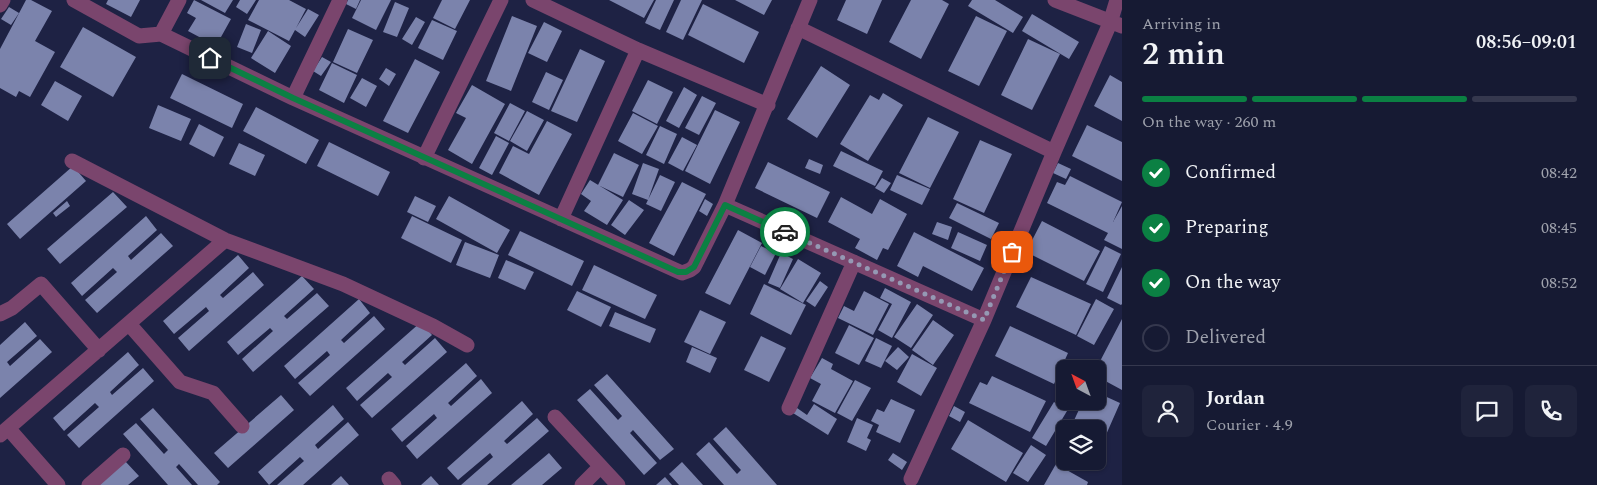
<!DOCTYPE html>
<html lang="en">
<head>
<meta charset="utf-8">
<style>
  body { margin:0; font-family:Spectral,serif; background:#1f233b; color:#f1f3f6; height:100vh; display:flex; flex-direction:column; font-size:19px; white-space:nowrap }
  * { box-sizing:border-box; margin:0 }
  p { font-size:16px; color:#9ea1ac }
  .icon { flex:none; width:28px; height:28px; fill:none; stroke:currentColor; stroke-width:2; stroke-linecap:round; stroke-linejoin:round }
  .map { position:relative; flex:1; overflow:hidden }
  .details { display:flex; flex-direction:column; background:#161a33; width:475px }
  .details>* { flex:none }
  .needle { width:32px; rotate:319deg }
  .tools { position:absolute; left:1056px; top:360px; display:grid; gap:10px }
  .tools a { display:grid; place-items:center; width:50px; height:50px; border-radius:8px; background:#161a33; box-shadow:0 1px 4px #0004,0 0 0 1px #35384e; font-size:25px }
  .pin { position:absolute; display:grid; place-items:center; width:42px; height:42px; color:#fff; margin:-21px; border-radius:10px; box-shadow:0 2px 8px #0006 }
  .courier { position:absolute; display:grid; place-items:center; width:50px; height:50px; margin:-25px; border:4px solid #0b8043; border-radius:50%; background:#fff; color:#222; box-shadow:0 1px 6px #0007 }
  .headline em { font-style:normal; font-weight:600 }
  .headline div { display:flex; flex-direction:column-reverse }
  .headline { display:flex; align-items:center; justify-content:space-between; height:85px; padding:0 20px }
  h1 { font-size:32px; font-weight:600; line-height:38px }
  .bar { display:grid; grid-template-columns:repeat(4,1fr); gap:8px 5px; align-content:center; height:60px; padding:0 20px }
  .bar i { height:6px; border-radius:4px; background:#35384e }
  .bar .selected { background:#0b8043 }
  .bar p { grid-column:span 4 }
  .line { display:flex; align-items:center; gap:12px; padding:0 20px; border-top:1px solid #35384e }
  .line div { flex:1 }
  .round { display:grid; place-items:center; flex:none; width:52px; height:52px; border-radius:8px; background:#1f233b }
  ol { padding:0 20px; list-style:none }
  li { display:flex; align-items:center; gap:15px; height:55px }
  li p { margin-inline-start:auto }
  li .icon { padding:5px; border-radius:50%; background:#0b8043; color:#fff; stroke-width:4 }
  li:last-child { color:#9ea1ac }
  li i { width:28px; height:28px; border:2px solid #35384e; border-radius:50% }
  main { display:flex; flex:1; min-height:0 }
  .map>svg:first-child { display:block }
  .building { fill:#7b83ac }
  .lines { fill:none; stroke-linecap:round; stroke-linejoin:round }
  .minor { stroke:#7a456d; stroke-width:15 }
  .done { stroke:#9599b4; stroke-width:5; stroke-dasharray:0 9 }
  .route { stroke:#0b8043; stroke-width:6 }
</style>
</head>
<body>
<main>
<div class="map">
<svg width="1122" height="485" viewBox="0 0 1122 485">
  <rect width="100%" height="100%" fill="#1e2244"/>
  <!-- building -->
  <path class="building" d="M26,0H31L52,11L35,41L55,52L30,97L19,91L16,97L0,88V49Z
    M108,0H140L131,17L106,4Z
    M194,0L231,19L216,46L188,31L196,18L187,13Z
    M201,0H233L225,13Z
    M240,0H256L247,14L236,7Z
    M259,0H289L306,9L296,28L308,9L319,15L305,37L295,30L289,41L248,20Z
    M348,0H360L356,9L346,4Z
    M361,0H391L376,30L352,18Z
    M442,0H470L455,29L433,18Z
    M609,0H654L644,18Z
    M656,0H674L660,30L645,23Z
    M681,0H702L683,40L666,32Z
    M735,0H772L764,15Z
    M846,0H882L867,34L837,20Z
    M911,0H942L949,4L921,59L889,42Z
    M972,0H995L1023,17L1013,33L968,6Z
    M395,2L409,8L397,37L383,32Z
    M703,4L759,32L744,63L688,35Z
    M9,7L19,13L11,25L1,19Z
    M1032,14L1079,42L1069,59L1022,31Z
    M512,16L537,26L511,91L486,81Z
    M976,16L1007,31L979,86L948,71Z
    M416,17L425,22L412,45L402,39Z
    M432,20L457,31L443,60L418,48Z
    M544,22L562,31L547,62L528,53Z
    M246,24L261,30L252,53L237,47Z
    M83,27L136,57L113,97L60,67Z
    M348,29L373,40L357,73L333,62Z
    M268,31L291,46L275,73L251,58Z
    M1028,39L1060,54L1032,110L1001,95Z
    M580,49L605,61L577,122L551,111Z
    M322,57L331,62L321,76L313,71Z
    M415,59L440,72L408,133L383,121Z
    M332,63L357,75L344,103L319,90Z
    M821,66L850,85L817,138L787,119Z
    M386,68L396,74L389,86L379,79Z
    M546,72L563,80L549,110L532,102Z
    M182,74L243,104L232,128L170,98Z
    M1110,75L1122,82V121L1094,106Z
    M362,78L377,86L366,107L350,98Z
    M648,80L673,92L657,124L632,111Z
    M55,81L82,96L68,121L41,105Z
    M472,85L505,104L472,164L448,150L466,118L456,113Z
    M684,87L697,95L679,128L666,121Z
    M883,93L903,105L868,161L840,144L870,95L879,100Z
    M702,96L716,103L699,135L685,128Z
    M510,103L525,111L509,141L494,133Z
    M158,105L191,119L181,141L149,128Z
    M256,107L319,140L306,164L243,131Z
    M715,110L740,122L710,184L685,171Z
    M527,111L544,120L527,151L510,141Z
    M633,113L658,126L642,154L618,141Z
    M928,117L959,132L930,188L899,173Z
    M547,121L572,134L539,195L499,173L513,146L529,154Z
    M199,124L224,137L214,157L189,144Z
    M1087,125L1122,142V181L1072,156Z
    M660,126L677,134L664,164L646,155Z
    M496,136L509,143L492,175L479,168Z
    M682,137L697,145L683,171L668,163Z
    M980,140L1012,154L984,213L953,199Z
    M329,142L390,172L378,196L317,166Z
    M239,143L265,155L255,176L229,164Z
    M841,151L883,171L875,186L833,166Z
    M614,153L639,165L623,197L598,185Z
    M809,159L823,165L820,174L805,168Z
    M768,162L830,192L817,218L755,188Z
    M643,163L659,169L648,200L632,194Z
    M1058,163L1071,169L1066,179L1053,173Z
    M73,166L86,181L20,239L7,224Z
    M660,175L675,182L661,211L646,204Z
    M897,175L930,189L922,205L890,190Z
    M1070,176L1122,202L1113,222L1122,206V249L1104,240L1108,233L1047,203L1057,182L1065,185Z
    M882,178L891,183L884,193L875,188Z
    M590,180L623,200L607,225L584,211L591,201L581,194Z
    M682,182L706,194L674,256L649,243Z
    M113,192L127,207L60,264L47,249Z
    M415,196L436,206L428,222L407,212Z
    M449,196L510,230L497,253L436,219Z
    M841,197L872,214L880,199L907,214L888,250L883,248L877,260L855,248L860,239L828,222Z
    M705,199L713,204L707,216L699,211Z
    M629,200L644,210L625,235L611,225Z
    M67,201L70,206L56,217L53,213Z
    M957,203L999,223L991,239L949,218Z
    M146,216L157,230L128,256L131,260L161,233L173,246L97,313L85,300L117,272L113,268L82,296L71,283Z
    M412,216L462,240L451,263L401,238Z
    M1042,221L1100,251L1084,281L1026,252Z
    M937,222L952,227L948,240L932,234Z
    M738,230L762,243L730,305L705,293Z
    M520,231L584,261L572,286L508,255Z
    M914,232L984,268L972,291L923,266L918,277L897,266Z
    M958,232L987,245L980,261L951,248Z
    M465,242L499,255L490,278L456,265Z
    M761,246L776,253L765,275L750,267Z
    M1105,246L1121,254L1103,292L1086,284Z
    M781,253L793,259L780,288L768,283Z
    M238,255L249,268L220,295L223,298L253,272L264,285L189,351L178,338L209,311L206,307L174,334L163,321Z
    M798,259L821,273L803,303L780,289Z
    M506,260L534,272L525,290L498,278Z
    M594,265L657,295L645,319L582,290Z
    M1122,267V304L1121,305L1107,298Z
    M302,276L314,289L284,316L287,319L317,293L329,306L253,372L242,359L273,331L270,328L238,355L227,342Z
    M1031,277L1091,304L1076,335L1016,307Z
    M820,281L828,287L815,307L806,301Z
    M764,284L806,305L791,335L750,314Z
    M885,288L911,302L892,338L878,330L892,304L880,298Z
    M577,291L611,307L601,327L567,310Z
    M864,291L889,304L873,335L838,318L844,306L854,311Z
    M359,299L370,313L341,340L344,343L374,316L385,329L310,396L298,383L330,355L327,351L295,379L284,366Z
    M1096,299L1114,309L1094,345L1077,336Z
    M917,304L933,315L911,348L894,337Z
    M700,310L726,322L710,354L684,342Z
    M615,312L656,329L650,343L609,326Z
    M1122,319V390L1098,377L1096,369Z
    M933,320L954,335L933,365L912,350Z
    M25,322L37,336L7,362L10,366L40,339L52,352L0,398V345Z
    M421,322L432,335L402,362L405,365L435,338L447,352L372,418L360,405L392,377L388,373L357,401L346,388Z
    M849,325L874,338L859,365L835,353Z
    M1010,326L1068,353L1054,384L995,356Z
    M761,336L786,348L769,382L744,370Z
    M876,338L892,346L881,368L865,361Z
    M692,347L717,358L710,373L686,362Z
    M898,347L909,357L897,370L885,361Z
    M128,352L139,365L110,392L112,395L143,368L154,381L79,448L67,435L99,407L95,403L64,431L53,418Z
    M912,354L937,368L921,396L897,382Z
    M822,358L833,364L831,369L853,381L835,413L812,401L821,384L810,378Z
    M466,363L477,376L448,403L451,406L481,379L492,393L417,459L406,446L437,418L434,414L402,442L391,429Z
    M607,374L674,449L660,460L633,430L630,433L657,463L644,475L577,400L590,389L618,420L622,416L594,385Z
    M992,376L1046,401L1030,432L969,403L980,382L987,385Z
    M855,380L871,388L852,421L837,413Z
    M1098,393L1120,403L1098,453V429H1070L1083,401H1098Z
    M281,395L294,410L228,468L214,453Z
    M891,399L915,410L900,443L876,432L879,425L871,421L877,409L884,412Z
    M522,401L533,414L504,441L507,444L537,418L549,431L487,485H461L493,457L490,453L458,480L447,468Z
    M1054,402L1067,411L1046,446L1032,438Z
    M814,404L837,419L828,435L793,413L797,408L807,415Z
    M333,405L344,419L315,445L318,449L348,422L359,435L303,485H277L304,461L300,457L269,485L258,472Z
    M954,406L965,412L960,422L949,416Z
    M153,408L220,482L217,485H198L179,464L176,467L192,485H168L123,434L136,423L164,454L168,450L140,419Z
    M857,418L873,425L867,438L871,440L866,451L847,442Z
    M968,420L1023,453L1006,482L951,449Z
    M726,427L777,485H724L696,454L709,442L737,474L741,470L713,439Z
    M1031,445L1046,455L1028,482L1013,473Z
    M549,453L562,468L542,485H511Z
    M893,453L907,462L902,470L888,460Z
    M125,461L139,476L128,485H97Z
    M682,462L703,485H679L669,474Z
    M1056,464L1088,482L1087,485H1044Z
    M341,476L349,485H331Z
    M431,476L439,485H421Z
    M665,477L672,485H656Z"/>
  <g class="lines">
    <!-- minor -->
    <path class="minor" d="M74,0L139,36L161,34L293,98L682,273L690,270L694,267L725,205L810,0
      M533,0L638,50L768,105
      M1055,0L1122,26
      M0,5L3,0
      M798,28L1054,152
      M161,34L179,0
      M293,98L340,0
      M424,158L501,0
      M72,161L225,240L343,284L433,326L467,345
      M725,205L984,320
      M561,219L638,50
      M0,314L12,308L41,284L99,350
      M129,324L180,382L213,393L242,426
      M789,408L854,262
      M555,417L618,485
      M8,428L58,485
      M0,435L225,240
      M389,479L394,485
      M911,479L984,320L1054,152L1110,23L1117,0
      M89,485L123,455
      M582,485L600,467"/>
  </g>
  <g class="lines">
    <!-- done -->
    <path class="done" d="M785,232L984,320L1012,252"/>
    <!-- route -->
    <path class="route" d="M210,58L293,98L678,272H686L694,267L725,205L785,232"/>
  </g>
</svg>
<div class="tools">
<a><svg class="needle" viewBox="-14 -14 28 28"><path d="M0-13l5 13h-10z" fill="#e53935"/><path d="M0 13l5-13h-10z" fill="#9ea1ac"/></svg></a>
<a><svg class="icon" aria-label="layers" viewBox="0 0 24 24"><path d="M12 4l9 5-9 5-9-5zM3 14l9 5 9-5"/></svg></a>
</div>
<div class="pin" style="left:1012px;top:252px;background:#ea580c"><svg class="icon" aria-label="bag" viewBox="0 0 24 24"><path d="M5 8h14l-1 12H6zM9 8a3 3 0 0 1 6 0"/></svg></div>
<div class="pin" style="left:210px;top:58px;background:#1f2937"><svg class="icon" aria-label="home" viewBox="0 0 24 24"><path d="M3 11l9-7 9 7M6 9v11h12V9"/></svg></div>
<div class="courier" style="left:785px;top:232px"><svg class="icon" aria-label="car" viewBox="0 0 24 24"><path d="M5 17H2v-5l4-1 3-4h7l3 4 3 1v5h-3M9 17h6M6 11h13"/><circle cx="7" cy="17" r="2"/><circle cx="17" cy="17" r="2"/></svg></div>
</div>
<section class="details">
<div class="headline"><div><h1>2 min</h1><p>Arriving in</p></div><em>08:56–09:01</em></div>
<div class="bar"><i class="selected"></i><i class="selected"></i><i class="selected"></i><i></i><p>On the way · 260 m</p></div>
<ol>
<li><svg class="icon" aria-label="check" viewBox="0 0 24 24"><path d="M5 12l5 5 9-10"/></svg>Confirmed<p>08:42</p></li>
<li><svg class="icon" aria-label="check" viewBox="0 0 24 24"><path d="M5 12l5 5 9-10"/></svg>Preparing<p>08:45</p></li>
<li><svg class="icon" aria-label="check" viewBox="0 0 24 24"><path d="M5 12l5 5 9-10"/></svg>On the way<p>08:52</p></li>
<li><i></i>Delivered</li>
</ol>
<div class="line" style="height:90px"><a class="round"><svg class="icon" aria-label="person" viewBox="0 0 24 24"><circle cx="12" cy="8" r="4"/><path d="M4 21q1-7 8-7t8 7"/></svg></a><div><b>Jordan</b><p>Courier · 4.9</p></div><a class="round"><svg class="icon" aria-label="chat" viewBox="0 0 24 24"><path d="M4 5h16v11H9l-5 4z"/></svg></a><a class="round"><svg class="icon" aria-label="phone" viewBox="0 0 24 24"><path d="M5 4h4l2 5-3 2q2 4 5 5l2-3 5 2v4C11 20 4 13 5 4z"/></svg></a></div>
</section>
</main>
</body>
</html>
